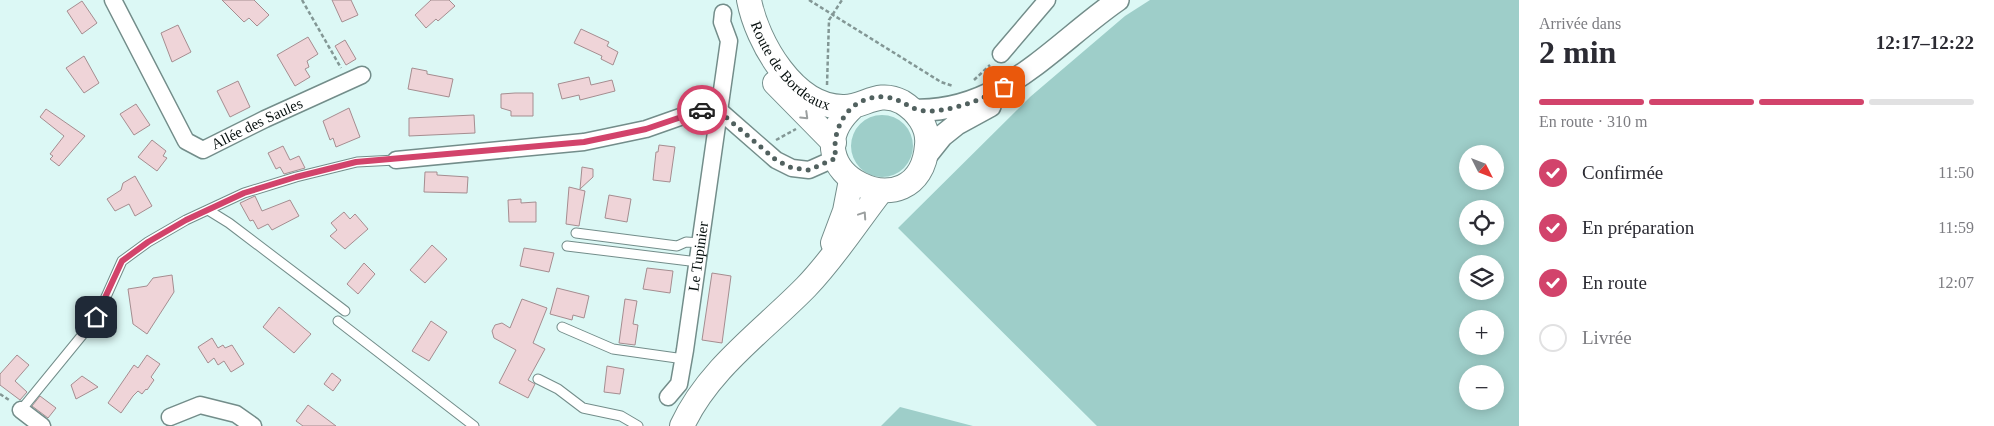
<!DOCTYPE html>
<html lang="fr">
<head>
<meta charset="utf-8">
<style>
  body { margin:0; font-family:"Times New Roman",serif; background:#f7f7f7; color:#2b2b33; height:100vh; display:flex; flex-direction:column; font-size:19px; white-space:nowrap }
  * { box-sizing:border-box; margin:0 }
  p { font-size:16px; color:#7c7c81 }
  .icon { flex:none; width:28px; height:28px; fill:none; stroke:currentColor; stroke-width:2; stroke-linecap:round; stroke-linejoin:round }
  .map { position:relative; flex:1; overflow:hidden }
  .panel { display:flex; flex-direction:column; background:#fff; width:475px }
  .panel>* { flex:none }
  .needle { width:32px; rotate:132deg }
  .controls { position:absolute; left:1459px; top:145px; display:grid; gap:10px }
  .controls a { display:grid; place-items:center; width:45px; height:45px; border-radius:50%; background:#fff; box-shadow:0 2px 12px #0003; font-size:25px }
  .pin { position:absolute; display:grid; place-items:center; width:42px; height:42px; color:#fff; margin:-21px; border-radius:10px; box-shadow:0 2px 8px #0006 }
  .courier { position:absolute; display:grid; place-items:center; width:50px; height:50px; margin:-25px; border:4px solid #d2436b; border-radius:50%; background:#fff; color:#222; box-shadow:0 1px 6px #0007 }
  .summary em { font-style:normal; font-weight:800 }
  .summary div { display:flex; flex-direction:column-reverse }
  .summary { display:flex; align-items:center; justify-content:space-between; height:85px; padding:0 20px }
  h1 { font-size:32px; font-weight:800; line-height:38px }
  .bar { display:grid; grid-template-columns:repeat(4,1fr); gap:8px 5px; align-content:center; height:60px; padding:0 20px }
  .bar i { height:6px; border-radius:4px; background:#e1e1e2 }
  .bar .current { background:#d2436b }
  .bar p { grid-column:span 4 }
  ol { padding:0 20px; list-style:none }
  li { display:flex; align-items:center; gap:15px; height:55px }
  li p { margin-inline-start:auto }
  li .icon { padding:5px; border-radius:50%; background:#d2436b; color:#fff; stroke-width:4 }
  li:last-child { color:#7c7c81 }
  li i { width:28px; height:28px; border:2px solid #e1e1e2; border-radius:50% }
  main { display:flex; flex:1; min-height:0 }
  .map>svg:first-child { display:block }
  .green { fill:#9ecec9; fill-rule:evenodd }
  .building { fill:#efd4d8; stroke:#a58d90 }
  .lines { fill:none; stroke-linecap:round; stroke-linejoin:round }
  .service-casing { stroke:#738d8a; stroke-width:11 }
  .minor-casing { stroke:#738d8a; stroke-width:19 }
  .tertiary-casing { stroke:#738d8a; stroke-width:24 }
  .secondary-casing { stroke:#738d8a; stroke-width:26 }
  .path { stroke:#839795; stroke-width:2.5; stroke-dasharray:4 2.5; stroke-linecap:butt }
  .service { stroke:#fff; stroke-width:9 }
  .minor { stroke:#fff; stroke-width:16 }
  .tertiary { stroke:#fff; stroke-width:21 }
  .secondary { stroke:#fff; stroke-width:24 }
  .oneway { stroke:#9b9f9f }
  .done { stroke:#51615f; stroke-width:5; stroke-dasharray:0 9 }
  .route { stroke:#d2436b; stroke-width:6 }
  .labels { text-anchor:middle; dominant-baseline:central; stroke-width:5; stroke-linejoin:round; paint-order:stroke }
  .street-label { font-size:15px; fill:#060f0e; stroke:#dcf8f5 }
</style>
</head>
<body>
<main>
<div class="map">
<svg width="1519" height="426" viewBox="0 0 1519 426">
  <rect width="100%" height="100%" fill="#dcf8f5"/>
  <!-- green -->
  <path class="green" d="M1150,0H1519V426H1097L898,228L1030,97L1125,16ZM1468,154H1495V181H1468ZM1468,209H1495V236H1468ZM1468,264H1495V291H1468ZM1468,319H1495V346H1468ZM1468,374H1495V401H1468Z
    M851 146a31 31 0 1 1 62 0a31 31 0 1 1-62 0Z
    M900,407L973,426H881Z"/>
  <!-- building -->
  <path class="building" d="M222,0H254L269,15L257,26L249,18L244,22Z
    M332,0H351L358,15L342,22Z
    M431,0H449L455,6L438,21L436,19L426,28L415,15Z
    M82,1L97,23L82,34L67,11Z
    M178,25L191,52L172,62L161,33Z
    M581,29L609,42L607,46L618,52L613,65L601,59L602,56L574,43Z
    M308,37L318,54L307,61L309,67L305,69L310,77L295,86L277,55Z
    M345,40L356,59L346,65L335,46Z
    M84,56L99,83L84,93L66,68Z
    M412,68L427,71V74L453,79L449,97L408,89Z
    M589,77L591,85L612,80L615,91L580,100L579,95L562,99L558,84Z
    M238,81L250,107L230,117L217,91Z
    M515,93H533V116H511V111L501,108V94Z
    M136,104L150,125L134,135L120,114Z
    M349,108L360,137L336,147L333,138L330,140L323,121Z
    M46,109L85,136L59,166L50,159L53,156L50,154L64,136L40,117Z
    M474,115L475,133L409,136V118Z
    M152,140L166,151L163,156L167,158L157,171L138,157Z
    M659,145L675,147L670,182L653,180L656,152H658Z
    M283,146L290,160L299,156L305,168L284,174L280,167L276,169L268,153Z
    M582,167L593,169V177L580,189Z
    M425,172H437V175L468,177L467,193L424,192Z
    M135,176L152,206L135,216L129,204L115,211L107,199L121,190L123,183Z
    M569,187L585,191L579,226L566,224Z
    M609,195L631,199L627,222L605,218Z
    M255,196L262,211L290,200L299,216L272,230L268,224L258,229L253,220L250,221L240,203Z
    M521,199V203L536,202V222H509L508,200Z
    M344,212L350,219L355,214L368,229L345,249L330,236L337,230L331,223Z
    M432,245L447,259L425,283L410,270Z
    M524,248L554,253L549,272L520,266Z
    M364,263L375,274L358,294L347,284Z
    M647,268L673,271L670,293L643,289Z
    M712,273L731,276L722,343L702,340Z
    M172,275L174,292L147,334L133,324L128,289L147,286L153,278Z
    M557,288L589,296L584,318L573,315L572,320L550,314Z
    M522,299L547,308L533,343L545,349L528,380L535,384L528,398L499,383L516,350L494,338L492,331L495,325L502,323L510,328Z
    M625,299L637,301L633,324L638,325L635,345L619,343Z
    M279,307L311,334L294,353L263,327Z
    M431,321L447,332L429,361L412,351Z
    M212,338L218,348L223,345L225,348L232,345L244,364L231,372L224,361L218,365L214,358L208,363L198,347Z
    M17,355L29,365L15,381L27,392L20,400L0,385V374Z
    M147,355L160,364L151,377L154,380L147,390L146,389L142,394L138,391L133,396L121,413L108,403L134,365L138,368Z
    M607,366L624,369L620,394L604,392Z
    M332,373L341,380L333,391L324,384Z
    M82,376L98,387L76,399L71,385Z
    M40,396L56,408L48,418L32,406Z
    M308,405L336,426H303L296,421Z"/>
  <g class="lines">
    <!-- service casing -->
    <g class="service-casing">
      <path id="service" d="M208,210L229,223L345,311
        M576,233L677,246L686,242L701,243
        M567,246L698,262
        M338,321L474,426
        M562,327L613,349L684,359
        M538,379L558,389L583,408L621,416L638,426
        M21,410L97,317L122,261L148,242L186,220L244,193L296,177L357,162L396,160"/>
    </g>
    <!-- minor casing -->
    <g class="minor-casing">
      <g id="minor">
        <path id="s1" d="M113,0L186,141L203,150L265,119L362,75"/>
        <path d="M1001,54L1047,0"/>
        <path d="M396,160L584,142L646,129L700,110L720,111L776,160L792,168L809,170L836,158"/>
        <path id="s2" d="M668,397L679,384L685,350L729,41L722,22L723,13"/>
        <path d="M21,410L42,426"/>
        <path d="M170,417L200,405L236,414L253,426"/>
      </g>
    </g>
    <!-- tertiary casing -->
    <g class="tertiary-casing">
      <path id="tertiary" d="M913,110C1000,114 1053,45 1118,0
        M926,156L942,136L957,124L990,106"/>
    </g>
    <!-- secondary casing -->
    <g class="secondary-casing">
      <g id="secondary">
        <path id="s3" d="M749,0C757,42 794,107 843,107C864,108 877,89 902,102C917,111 929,127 927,145C920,237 781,171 854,106"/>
        <path d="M775,83L834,143"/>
        <path d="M833,243L845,211L851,180"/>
        <path d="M682,426C708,369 763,331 806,287C835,257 856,223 881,191"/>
      </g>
    </g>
    <!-- path -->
    <path class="path" d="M302,0L341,68
      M809,0L941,82L953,86
      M974,80L990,65
      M827,85L829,20L842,0
      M776,140L796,129
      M0,394L9,400"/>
    <!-- service -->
    <use href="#service" class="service"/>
    <!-- minor -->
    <use href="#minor" class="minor"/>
    <!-- tertiary -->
    <use href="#tertiary" class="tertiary"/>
    <!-- secondary -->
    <use href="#secondary" class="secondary"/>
  </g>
  <!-- one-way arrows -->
  <defs><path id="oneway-chevron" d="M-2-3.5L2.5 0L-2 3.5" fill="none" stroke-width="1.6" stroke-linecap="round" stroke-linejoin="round" transform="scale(1.25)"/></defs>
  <g class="oneway">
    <use href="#oneway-chevron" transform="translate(805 116) rotate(44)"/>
    <use href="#oneway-chevron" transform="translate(863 215) rotate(-56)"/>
  </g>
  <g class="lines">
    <!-- done -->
    <path class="done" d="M702,110L720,112L776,160L792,168L809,170L836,158C830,127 851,94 885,97C905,99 909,112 932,111C958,109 981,100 1004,87"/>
    <!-- route -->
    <path class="route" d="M96,317L122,261L148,242L186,220L244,193L296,177L356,162L584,142L646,129L702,110"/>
  </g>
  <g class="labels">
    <!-- street labels -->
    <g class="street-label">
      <text stroke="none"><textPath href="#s3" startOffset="81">Route de Bordeaux</textPath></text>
      <text stroke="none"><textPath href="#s1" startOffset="238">Allée des Saules</textPath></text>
      <text stroke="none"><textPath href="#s2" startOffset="146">Le Tupinier</textPath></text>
    </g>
  </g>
</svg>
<div class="controls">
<a><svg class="needle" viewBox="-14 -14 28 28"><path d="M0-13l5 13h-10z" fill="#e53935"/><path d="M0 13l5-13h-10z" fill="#7c7c81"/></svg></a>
<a><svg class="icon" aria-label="locate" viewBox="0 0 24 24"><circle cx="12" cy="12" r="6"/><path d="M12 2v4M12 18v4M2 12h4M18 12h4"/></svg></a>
<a><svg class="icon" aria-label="layers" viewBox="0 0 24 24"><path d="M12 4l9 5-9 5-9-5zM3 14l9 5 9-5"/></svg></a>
<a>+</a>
<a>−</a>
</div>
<div class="pin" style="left:1004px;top:87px;background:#ea580c"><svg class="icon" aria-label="bag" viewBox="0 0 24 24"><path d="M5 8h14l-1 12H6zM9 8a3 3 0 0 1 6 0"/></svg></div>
<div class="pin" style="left:96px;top:317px;background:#1f2937"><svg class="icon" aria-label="home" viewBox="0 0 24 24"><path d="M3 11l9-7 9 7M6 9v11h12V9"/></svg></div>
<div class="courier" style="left:702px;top:110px"><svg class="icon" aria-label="car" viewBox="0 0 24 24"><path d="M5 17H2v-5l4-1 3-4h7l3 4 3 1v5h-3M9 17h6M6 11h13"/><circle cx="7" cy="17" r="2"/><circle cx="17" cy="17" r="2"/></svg></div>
</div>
<section class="panel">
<div class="summary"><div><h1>2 min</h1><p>Arrivée dans</p></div><em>12:17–12:22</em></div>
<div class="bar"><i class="current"></i><i class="current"></i><i class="current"></i><i></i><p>En route · 310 m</p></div>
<ol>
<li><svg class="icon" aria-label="check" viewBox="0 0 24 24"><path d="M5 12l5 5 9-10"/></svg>Confirmée<p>11:50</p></li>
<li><svg class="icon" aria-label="check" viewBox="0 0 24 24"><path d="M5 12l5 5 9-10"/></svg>En préparation<p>11:59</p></li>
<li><svg class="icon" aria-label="check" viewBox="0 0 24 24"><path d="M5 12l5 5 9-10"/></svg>En route<p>12:07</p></li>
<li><i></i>Livrée</li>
</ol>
</section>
</main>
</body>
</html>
